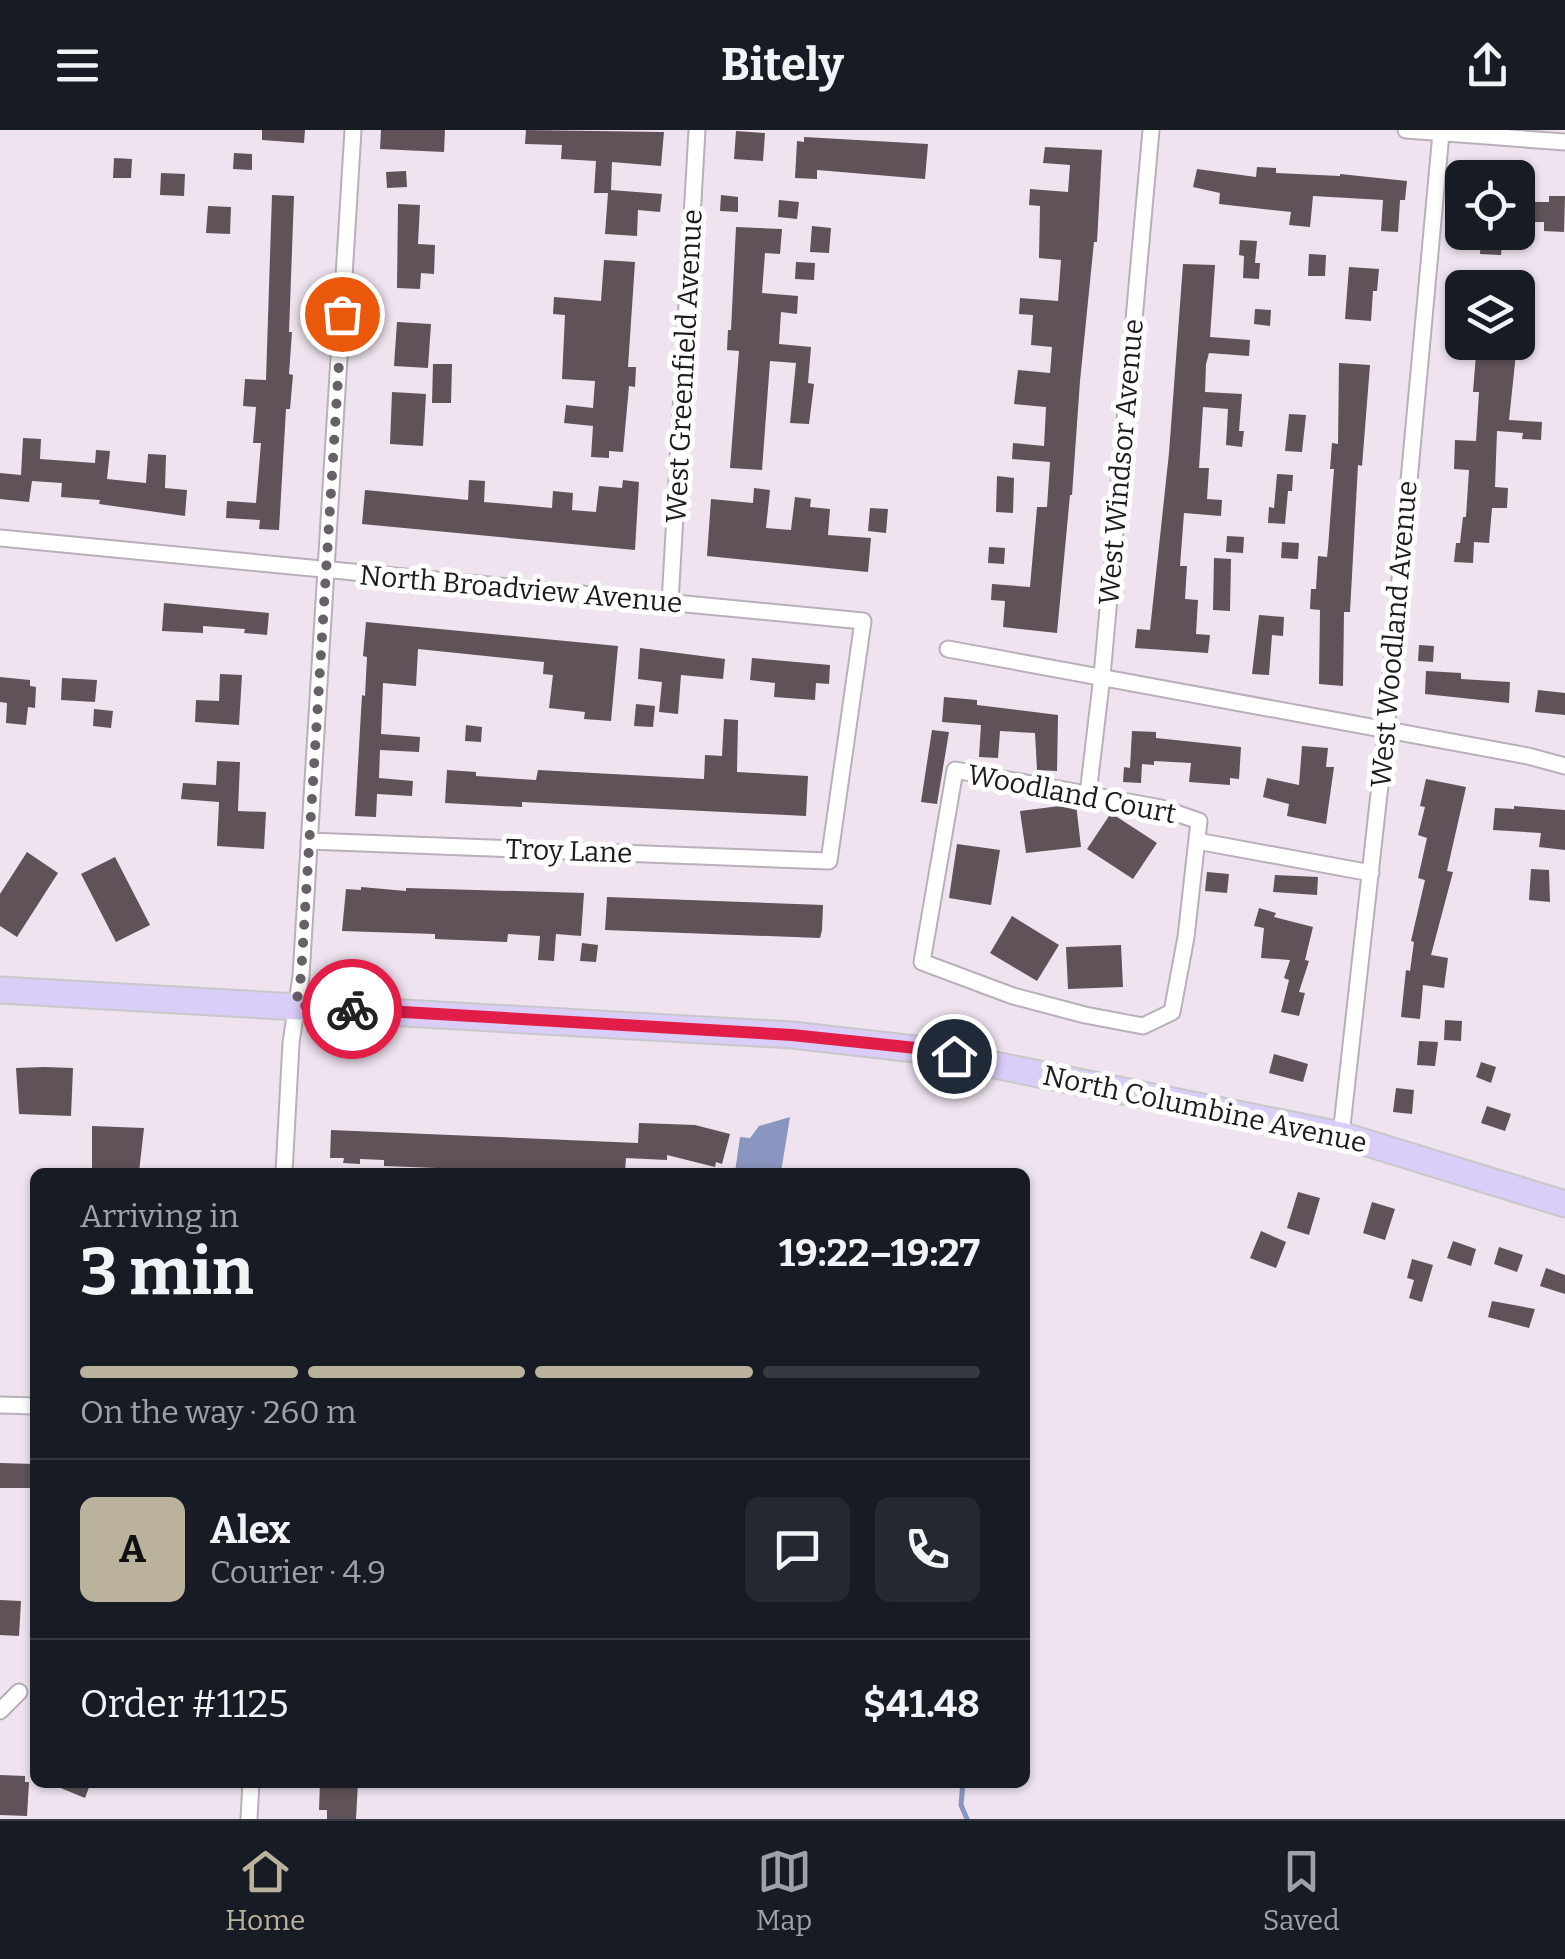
<!DOCTYPE html>
<html lang="en">
<head>
<meta charset="utf-8">
<style>
  body { margin:0; font-family:Bitter,serif; background:#242831; color:#f1f3f6; height:100vh; display:flex; flex-direction:column; font-size:38px; white-space:nowrap }
  * { box-sizing:border-box; margin:0 }
  p { font-size:32px; color:#9ea1a6 }
  .icon { flex:none; width:55px; height:55px; fill:none; stroke:currentColor; stroke-width:2; stroke-linecap:round; stroke-linejoin:round }
  .map { position:relative; flex:1; overflow:hidden }
  .side { position:absolute; left:30px; top:1038px; width:1000px; height:620px; display:flex; flex-direction:column; background:#171b24; border-radius:15px; box-shadow:0 2px 8px #0004 }
  .side>* { flex:none }
  .tools { position:absolute; left:1445px; top:30px; display:grid; gap:20px }
  .tools a { display:grid; place-items:center; width:90px; height:90px; border-radius:15px; background:#171b24; box-shadow:0 2px 8px #0004; font-size:50px }
  .pin { position:absolute; display:grid; place-items:center; width:85px; height:85px; color:#fff; margin:-42px; border:5px solid #fff; border-radius:50%; box-shadow:0 2px 10px #0007 }
  .courier { position:absolute; display:grid; place-items:center; width:100px; height:100px; margin:-50px; border:8px solid #e11d48; border-radius:50%; background:#fff; color:#222; box-shadow:0 2px 12px #0007 }
  .headline em { font-style:normal; font-weight:700 }
  .headline div { display:flex; flex-direction:column-reverse }
  .headline { display:flex; align-items:center; justify-content:space-between; height:170px; padding:0 50px }
  h1 { font-size:65px; font-weight:700; line-height:75px }
  .bar { display:grid; grid-template-columns:repeat(4,1fr); gap:15px 10px; align-content:center; height:120px; padding:0 50px }
  .bar i { height:12px; border-radius:8px; background:#363941 }
  .bar .on { background:#bbb29e }
  .bar p { grid-column:span 4 }
  .line { display:flex; align-items:center; gap:25px; padding:0 50px; border-top:2px solid #363941 }
  .line div { flex:1 }
  .round { display:grid; place-items:center; flex:none; width:105px; height:105px; border-radius:15px; background:#242831 }
  header { display:flex; justify-content:space-between; align-items:center; height:130px; padding:0 50px; background:#171b24; font-size:45px; font-weight:700 }
  .dock { display:flex; justify-content:space-around; align-items:center; height:140px; border-top:2px solid #363941; background:#171b24; font-size:28px; color:#9ea1a6 }
  .dock a { display:grid; justify-items:center; gap:5px }
  .dock .on { color:#bbb29e }
  .map>svg:first-child { display:block }
  .water { fill:#8a95c0 }
  .lines { fill:none; stroke-linecap:round; stroke-linejoin:round }
  .stream { stroke:#8a95c0; stroke-width:5 }
  .building { fill:#5f5258 }
  .minor-casing { stroke:#b9afba; stroke-width:19 }
  .primary-casing { stroke:#c9c8c9; stroke-width:29 }
  .minor { stroke:#fff; stroke-width:15 }
  .primary { stroke:#dacdf8; stroke-width:25 }
  .done { stroke:#676067; stroke-width:10; stroke-dasharray:0 18 }
  .route { stroke:#e11d48; stroke-width:12 }
  .labels { text-anchor:middle; dominant-baseline:central; stroke-width:10; stroke-linejoin:round; paint-order:stroke }
  .street-label { font-size:28px; fill:#1e1a1e; stroke:#fff }
</style>
</head>
<body>
<header><svg class="icon" aria-label="menu" viewBox="0 0 24 24"><path d="M4 6h16M4 12h16M4 18h16"/></svg>Bitely<svg class="icon" aria-label="share" viewBox="0 0 24 24"><path d="M12 15V3M7 8l5-5 5 5M5 13v7h14v-7"/></svg></header>
<div class="map">
<svg width="1565" height="1689" viewBox="0 0 1565 1689">
  <rect width="100%" height="100%" fill="#eee3ef"/>
  <!-- water -->
  <path class="water" d="M790,987L781,1042H735L740,1007L750,1008L759,996Z"/>
  <g class="lines">
    <!-- stream -->
    <path class="stream" d="M963,1652L961,1675L967,1689"/>
  </g>
  <!-- building -->
  <path class="building" d="M262,0H305L304,13L262,10Z
    M381,0H445L444,22L380,19Z
    M526,0L664,2L661,36L612,32L611,60L662,64L660,82L638,80L637,106L605,104L608,63H594L596,31L561,29L562,15L525,14Z
    M736,1L765,3L763,31L734,29Z
    M804,7L928,14L925,49L817,40V49L795,48L797,11L804,12Z
    M1045,17L1102,20L1097,112H1094L1080,251L1072,365H1070L1057,503L1003,497L1005,471L991,470L992,454L1030,457L1037,377H1047L1050,332L1012,329L1013,313L1044,316L1046,277L1014,274L1018,240L1050,243L1052,217L1031,215L1033,185L1019,184L1020,168L1058,171L1061,130L1039,128L1040,76L1029,75L1030,59L1068,62L1070,35L1043,33Z
    M234,23L252,24V40L233,39Z
    M114,28L132,29L131,48H113Z
    M1257,37L1276,38V43L1340,46V44L1407,51L1405,70H1400L1398,102L1381,101L1383,70L1313,66L1310,97L1289,95L1291,82L1219,74L1220,63L1193,57L1197,39L1256,47Z
    M406,41L407,57L387,58L386,42Z
    M161,43L185,44L184,66L160,65Z
    M272,65L294,66L289,202H292L289,244L293,245L290,279H286L279,400L259,399L260,390L226,388L227,371L256,373L261,313H253L256,277L243,276L245,249L266,250Z
    M721,65L738,67V82L720,81Z
    M1549,66H1565L1564,102L1544,101V92H1531V72H1549Z
    M779,70L799,72L797,89L778,87Z
    M398,74L420,75L418,114L435,115L434,144L421,143L420,159L397,158Z
    M208,76L231,77L230,104L206,103Z
    M812,96L831,98L829,123L810,122Z
    M736,97L782,99L780,124L765,123L762,163L798,166L797,184L781,182L779,214L811,217L808,253L814,254L809,294L790,293L796,233L770,231L762,340L730,338L739,221L727,220L728,200H731Z
    M1481,102H1503L1501,125L1480,124Z
    M1240,110L1257,111L1255,133H1260L1259,149L1243,148L1244,126L1239,125Z
    M1309,124L1326,125L1325,146H1308Z
    M604,130L635,132L628,237H636L635,257L629,256L623,322L609,321V328L591,327L593,296L564,293L566,275L593,278L595,251L562,249L565,185L553,184L554,167L601,171Z
    M796,132L815,133L814,150L795,149Z
    M1183,134L1215,135L1210,207L1250,210L1249,226L1209,223L1206,234L1205,262L1242,264L1239,301H1244L1242,317L1226,315L1228,279L1203,277L1199,338H1209L1207,369L1222,370L1221,386L1184,383L1180,436H1187L1185,469L1198,470L1196,504L1210,505L1208,523L1135,518L1137,499L1150,500L1169,323Z
    M1349,137L1379,139L1377,161H1373L1371,191L1345,189Z
    M1255,179L1271,180L1270,196L1254,194Z
    M397,192L431,194L428,238L394,236Z
    M1477,212L1517,214L1509,290L1542,292L1541,310L1522,309L1523,303L1497,301L1495,357L1508,358L1507,378H1492L1489,413L1474,412L1473,433L1454,432L1456,413H1460L1463,387H1466L1469,340L1454,339L1455,310L1476,311L1479,262H1473Z
    M1339,233L1370,235L1362,336L1358,335L1350,482H1344L1343,556L1319,554L1320,480L1310,479L1311,459H1316L1318,426L1327,427L1328,418L1334,339H1330L1332,313L1338,314Z
    M433,234H452L451,273H432Z
    M392,262L426,264L423,316L390,314Z
    M1289,284L1306,285L1302,322L1285,321Z
    M23,308L41,309L40,329L95,333L96,320L110,321L107,349L146,353L148,324L166,325L165,358L187,360L185,386L99,374L100,370L61,367L62,353L32,351L29,372L0,369V343L21,345Z
    M1277,344L1293,345L1292,361H1288L1285,394L1268,393L1269,377L1274,378Z
    M997,346L1014,348L1013,383L996,382Z
    M469,350L485,351L484,372L552,378L553,361L573,363L572,380L596,382L599,356L622,358L623,350L639,352L635,420L362,394L365,360L468,370Z
    M754,358L770,360L766,398L791,400L795,367L811,369L810,377L830,379L828,405L871,408L868,442L707,426L711,369L753,373Z
    M870,378L888,379L886,403L868,401Z
    M1227,406L1244,407L1243,423L1226,422Z
    M1282,412L1299,413L1298,429L1281,428Z
    M989,417L1005,418L1004,434L988,433Z
    M1214,428L1231,429L1230,481L1213,480Z
    M164,473L269,483L267,505L244,503L245,499L203,496V503L162,501Z
    M1259,485L1284,487L1283,506L1272,505L1269,545L1252,544Z
    M366,492L618,516L611,591L584,589L585,582L549,578L553,545L543,544L544,532L418,519L416,556L383,553L381,604L420,607L419,622L380,620L379,648L413,651L412,666L377,664L376,687L355,686L362,565L365,566L367,527L363,526Z
    M1419,515L1434,516L1433,532L1418,531Z
    M640,518L725,529L723,549L681,545L678,584L659,582L662,552L638,549Z
    M752,528L830,535L829,554L816,553L815,570L774,567L775,553L750,550Z
    M1426,541L1461,543V549L1510,552L1509,573L1425,564Z
    M220,544L242,545L239,595L195,592L196,570L219,571Z
    M0,547L30,550V556L36,557L35,578L28,577L26,595L6,593L7,573L0,572Z
    M62,548L97,550L95,572L61,570Z
    M1538,560L1565,563V585L1535,582Z
    M944,567L977,570V575L1058,585L1057,641L1037,640L1035,603L1000,601L998,628L979,627L981,595L942,592Z
    M636,574L655,576L653,597L634,596Z
    M94,579L113,581L111,598L93,596Z
    M724,589L738,590L737,642L808,646L806,686L522,672V677L445,673L447,640L476,642V646L536,650L538,640L704,649L705,625L722,626Z
    M466,595L482,597L481,612L465,611Z
    M932,600L949,602L937,674L921,672Z
    M1132,601L1156,602V608L1241,617L1239,649L1230,648V655L1189,652L1191,633L1154,631V635L1142,634L1141,653L1123,652L1124,637L1130,638Z
    M1302,616L1328,618L1326,637H1334L1326,694L1287,686L1289,674L1263,667L1267,648L1299,655Z
    M217,631L240,632L238,681L266,682L264,719L217,716L219,672L181,669L183,653L216,655Z
    M1426,649L1466,657L1447,741L1453,742L1431,825L1448,828L1444,858L1423,855L1420,889L1401,887L1406,840L1410,841L1414,812L1411,811L1425,750L1418,748L1427,708L1418,705L1425,677L1420,676Z
    M1076,674L1081,717L1026,723L1020,681Z
    M1514,676L1565,680V720L1539,717L1541,703L1493,700L1495,678L1514,679Z
    M1111,683L1157,713L1133,749L1087,719Z
    M957,714L1000,720L991,775L949,768Z
    M27,722L58,743L17,807L0,796V764Z
    M115,727L150,795L116,812L81,744Z
    M1531,739L1549,740L1550,772L1529,770Z
    M1207,742L1229,744L1227,763L1205,761Z
    M1275,745L1318,747L1317,765L1273,762Z
    M361,757L406,761V758L584,763L581,806L556,804L554,831L538,830L540,806L508,804L507,812L435,809V804L342,801L346,759L361,760Z
    M607,767L823,775L822,800L820,808L605,800Z
    M1259,778L1276,783L1274,787L1313,797L1305,830L1309,831L1299,862L1305,863L1299,886L1281,882L1289,850L1284,848L1290,830L1261,828L1264,798L1254,796Z
    M1012,786L1059,815L1037,851L990,823Z
    M582,813L598,815L596,832L580,831Z
    M1121,815L1123,857L1068,859L1066,817Z
    M1445,890L1462,891L1461,911L1444,910Z
    M1419,911L1438,912L1435,936L1417,935Z
    M1274,924L1308,934L1303,952L1269,943Z
    M1481,932L1496,937L1491,953L1476,947Z
    M44,937L73,938L71,986L19,984L16,938Z
    M1396,958L1414,960L1412,984L1393,982Z
    M1487,976L1511,984L1505,1001L1481,993Z
    M639,993L695,995L730,1004L722,1034L716,1032L715,1037L667,1025V1030L626,1028L625,1042H547L384,1036V1030L360,1029V1034L343,1033L344,1028H330L331,1000L638,1013Z
    M92,996L144,998L139,1042H92Z
    M1298,1062L1320,1068L1309,1105L1287,1098Z
    M1372,1072L1395,1079L1385,1110L1363,1103Z
    M1261,1101L1286,1112L1276,1138L1250,1128Z
    M1453,1111L1476,1119L1471,1136L1447,1128Z
    M1499,1117L1523,1125L1517,1142L1494,1134Z
    M1412,1129L1433,1135L1422,1172L1409,1168L1414,1150L1407,1148Z
    M1546,1138L1565,1145V1164L1540,1156Z
    M1492,1171L1535,1179L1529,1198L1488,1187Z
    M0,1333L35,1334V1358H0Z
    M0,1470L21,1471L19,1506L0,1505Z
    M0,1645L25,1646V1652H29L27,1686L0,1685Z
    M46,1652H91L85,1668Z
    M320,1652H358L356,1689H327V1680H319Z"/>
  <g class="lines">
    <!-- minor casing -->
    <g class="minor-casing">
      <path id="minor" d="M1406,0L1565,12
        M0,408L863,491L829,731L309,711
        M670,473L697,0
        M948,519L1528,626L1565,636
        M955,640L1161,678L1199,691L1186,807L1172,882L1143,896L1085,885L1013,866L922,832Z
        M1088,664L1102,546L1151,0
        M1197,711L1371,743
        M1341,1005L1386,601L1441,3
        M284,1042L291,913L301,846L353,0
        M0,1275L35,1276
        M0,1581L19,1562
        M249,1689L251,1652"/>
    </g>
    <!-- primary casing -->
    <g class="primary-casing">
      <path id="primary" d="M0,860L792,905L915,919L1341,1005L1565,1074"/>
    </g>
    <!-- minor -->
    <use href="#minor" class="minor"/>
    <!-- primary -->
    <use href="#primary" class="primary"/>
  </g>
  <g class="lines">
    <!-- done -->
    <path class="done" d="M342,184L301,846L296,875L352,879"/>
    <!-- route -->
    <path class="route" d="M352,879L792,905L916,918L954,926"/>
  </g>
  <g class="labels">
    <!-- street labels -->
    <g class="street-label">
      <text transform="translate(684 236) rotate(-87)">West Greenfield Avenue</text>
      <text transform="translate(1121 332) rotate(-85)">West Windsor Avenue</text>
      <text transform="translate(521 459) rotate(5)">North Broadview Avenue</text>
      <text transform="translate(1394 504) rotate(-85)">West Woodland Avenue</text>
      <text transform="translate(1072 664) rotate(11)">Woodland Court</text>
      <text transform="translate(569 721) rotate(2)">Troy Lane</text>
      <text transform="translate(1205 979) rotate(12)">North Columbine Avenue</text>
    </g>
  </g>
</svg>
<div class="tools">
<a><svg class="icon" aria-label="locate" viewBox="0 0 24 24"><circle cx="12" cy="12" r="6"/><path d="M12 2v4M12 18v4M2 12h4M18 12h4"/></svg></a>
<a><svg class="icon" aria-label="layers" viewBox="0 0 24 24"><path d="M12 4l9 5-9 5-9-5zM3 14l9 5 9-5"/></svg></a>
</div>
<div class="pin" style="left:342px;top:184px;background:#ea580c"><svg class="icon" aria-label="bag" viewBox="0 0 24 24"><path d="M5 8h14l-1 12H6zM9 8a3 3 0 0 1 6 0"/></svg></div>
<div class="pin" style="left:954px;top:926px;background:#1f2937"><svg class="icon" aria-label="home" viewBox="0 0 24 24"><path d="M3 11l9-7 9 7M6 9v11h12V9"/></svg></div>
<div class="courier" style="left:352px;top:879px"><svg class="icon" aria-label="bike" viewBox="0 0 24 24"><circle cx="6" cy="16" r="4"/><circle cx="18" cy="16" r="4"/><path d="M6 16l4-8h5l3 8M10 8l3 8H6M13 5h3"/></svg></div>
<section class="side">
<div class="headline"><div><h1>3 min</h1><p>Arriving in</p></div><em>19:22–19:27</em></div>
<div class="bar"><i class="on"></i><i class="on"></i><i class="on"></i><i></i><p>On the way · 260 m</p></div>
<div class="line" style="height:180px"><b class="round" style="background:#bbb29e;color:#111">A</b><div><b>Alex</b><p>Courier · 4.9</p></div><a class="round"><svg class="icon" aria-label="chat" viewBox="0 0 24 24"><path d="M4 5h16v11H9l-5 4z"/></svg></a><a class="round"><svg class="icon" aria-label="phone" viewBox="0 0 24 24"><path d="M5 4h4l2 5-3 2q2 4 5 5l2-3 5 2v4C11 20 4 13 5 4z"/></svg></a></div>
<div class="line" style="height:130px"><div>Order #1125</div><b>$41.48</b></div>
</section>
</div>
<nav class="dock">
<a class="on"><svg class="icon" aria-label="home" viewBox="0 0 24 24"><path d="M3 11l9-7 9 7M6 9v11h12V9"/></svg>Home</a>
<a><svg class="icon" aria-label="map" viewBox="0 0 24 24"><path d="M3 6l6-2 6 2 6-2v14l-6 2-6-2-6 2zM9 4v14M15 6v14"/></svg>Map</a>
<a><svg class="icon" aria-label="saved" viewBox="0 0 24 24"><path d="M7 4h10v16l-5-4-5 4z"/></svg>Saved</a>
</nav>
</body>
</html>
